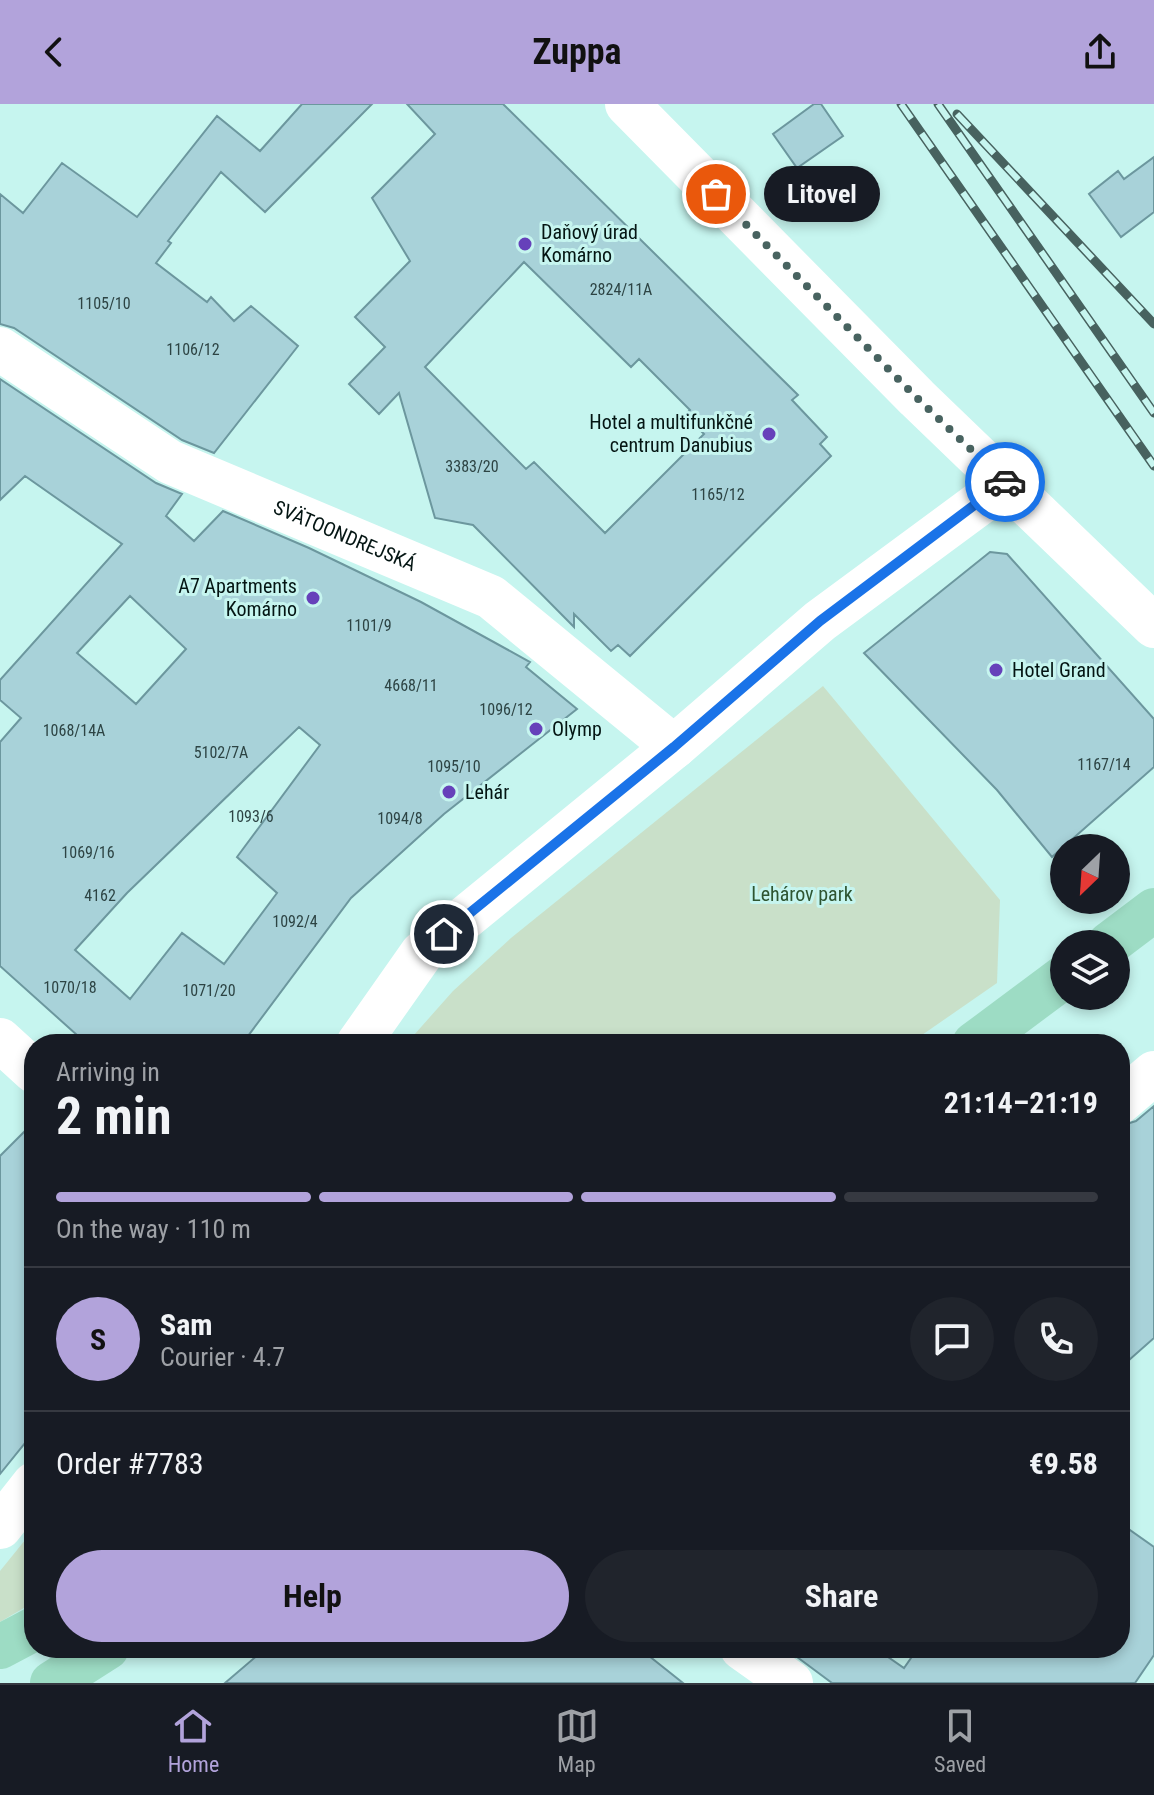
<!DOCTYPE html>
<html lang="en">
<head>
<meta charset="utf-8">
<style>
  body { margin:0; font-family:"Roboto Condensed",sans-serif; background:#20242c; color:#f1f3f6; height:100vh; display:flex; flex-direction:column; font-size:30px; white-space:nowrap }
  * { box-sizing:border-box; margin:0 }
  p { font-size:26px; color:#9ea1a6 }
  .icon { flex:none; width:44px; height:44px; fill:none; stroke:currentColor; stroke-width:2; stroke-linecap:round; stroke-linejoin:round }
  .map { position:relative; flex:1; overflow:hidden }
  .panel { position:absolute; left:24px; top:930px; width:1106px; height:624px; display:flex; flex-direction:column; background:#171b24; border-radius:32px; box-shadow:0 4px 12px #0003 }
  .panel>* { flex:none }
  .needle { width:52px; rotate:205deg }
  .buttons { position:absolute; left:1050px; top:730px; display:grid; gap:16px }
  .buttons a { display:grid; place-items:center; width:80px; height:80px; border-radius:50%; background:#171b24; box-shadow:0 4px 12px #0003; font-size:40px }
  .pin { position:absolute; display:grid; place-items:center; width:68px; height:68px; color:#fff; margin:-34px; border:4px solid #fff; border-radius:50%; box-shadow:0 2px 8px #0007 }
  .courier { position:absolute; display:grid; place-items:center; width:80px; height:80px; margin:-40px; border:6px solid #1a73e8; border-radius:50%; background:#fff; color:#222; box-shadow:0 2px 10px #0007 }
  .bubble { position:absolute; height:56px; border-radius:28px; background:#171b24; box-shadow:0 4px 12px #0003; font-size:26px; font-weight:700; line-height:56px; text-align:center }
  .head em { font-style:normal; font-weight:700 }
  .head div { display:flex; flex-direction:column-reverse }
  .head { display:flex; align-items:center; justify-content:space-between; height:136px; padding:0 32px }
  h1 { font-size:52px; font-weight:700; line-height:60px }
  .bar { display:grid; grid-template-columns:repeat(4,1fr); gap:12px 8px; align-content:center; height:96px; padding:0 32px }
  .bar i { height:10px; border-radius:6px; background:#363941 }
  .bar .on { background:#b2a3db }
  .bar p { grid-column:span 4 }
  .line { display:flex; align-items:center; gap:20px; padding:0 32px; border-top:2px solid #363941 }
  .line div { flex:1 }
  .round { display:grid; place-items:center; flex:none; width:84px; height:84px; border-radius:42px; background:#20242c }
  .primary-button { display:flex; gap:16px; margin-top:auto; padding:16px 32px }
  .primary-button a { flex:1; height:92px; border-radius:48px; background:#b2a3db; color:#111; font-size:32px; font-weight:700; line-height:92px; text-align:center }
  .primary-button a+a { background:#20242c; color:#f1f3f6 }
  header { display:flex; justify-content:space-between; align-items:center; height:104px; padding:0 32px; background:#b2a3db; color:#111; font-size:36px; font-weight:700 }
  .tab-bar { display:flex; justify-content:space-around; align-items:center; height:112px; border-top:2px solid #363941; background:#171b24; font-size:22px; color:#9ea1a6 }
  .tab-bar a { display:grid; justify-items:center; gap:4px }
  .tab-bar .on { color:#b2a3db }
  .map>svg:first-child { display:block }
  .green { fill:#c9e0c9 }
  .building { fill:#a8d2d9; stroke:#6c979e; stroke-width:2; fill-rule:evenodd }
  .lines { fill:none; stroke-linecap:round; stroke-linejoin:round }
  .street { stroke:#fff; stroke-width:44 }
  .primary { stroke:#9ddcc4; stroke-width:44 }
  .rail-casing { stroke:#47625f; stroke-width:9 }
  .rail { stroke:#c6f5ef; stroke-width:6; stroke-dasharray:18; stroke-linecap:butt }
  .done { stroke:#486360; stroke-width:8; stroke-dasharray:0 14.4 }
  .route { stroke:#1a73e8; stroke-width:10 }
  .poi-dot { fill:#6641ba; stroke:#c6f5ef; stroke-width:3 }
  .labels { text-anchor:middle; dominant-baseline:central; stroke-width:6; stroke-linejoin:round; paint-order:stroke }
  .number-label { font-size:16px; fill:#2d4444 }
  .poi-label { font-size:20px; fill:#041513; stroke:#c6f5ef; text-anchor:start }
  .street-label { font-size:20px; fill:#041513; stroke:#c6f5ef }
  .park-label { font-size:20px; fill:#2e5531; stroke:#c6f5ef }
</style>
</head>
<body>
<header><svg class="icon" aria-label="back" viewBox="0 0 24 24"><path d="M15 5l-7 7 7 7"/></svg>Zuppa<svg class="icon" aria-label="share" viewBox="0 0 24 24"><path d="M12 15V3M7 8l5-5 5 5M5 13v7h14v-7"/></svg></header>
<div class="map">
<svg width="1154" height="1579" viewBox="0 0 1154 1579">
  <rect width="100%" height="100%" fill="#c6f5ef"/>
  <!-- green -->
  <path class="green" d="M823,582L1000,796L997,879L909,940H406L453,887L511,834Z
    M34,1425V1498L0,1518V1467Z"/>
  <!-- building -->
  <path class="building" d="M302,0H372L265,108L221,68L168,137L171,139L156,159L207,198L211,193L234,217L251,202L298,242L214,349L182,336L14,224L0,220V90L23,109L62,59L137,113L217,12L260,47Z
    M407,0H503L798,291L792,296L827,333L820,340L831,352L630,552L618,541L611,547L574,510V523L473,421L435,414L399,289L379,310L349,280L385,243L355,213L410,157L372,94L435,30ZM524,158L631,263L639,255L690,306L685,311L704,330L605,429L534,358L526,365L425,263Z
    M814,0H821L843,32L797,64L773,30Z
    M1154,53V108L1121,133L1089,90L1118,67L1124,75Z
    M0,275L156,379L182,390L166,412L194,437L223,407L309,444L421,498L530,558L526,563L577,605L444,710L351,794L242,940H87L0,862V638L21,614L0,596V576L122,440L25,372L0,396ZM130,492L186,545L136,600L77,549ZM299,623L320,641L237,753L277,789L224,860L182,829L130,895L75,846L127,789Z
    M990,448L1007,450L1154,615V663L1052,753L997,686L864,549Z
    M1154,1002V1234L1120,1264V1022L1136,1017Z
    M34,1018V1328L0,1370V1052Z
    M1120,1419L1154,1443V1551L1135,1579H832L785,1544H875L904,1564L918,1544H1120Z
    M266,1544H639L683,1579H225Z"/>
  <g class="lines">
    <!-- street -->
    <g class="street">
      <path d="M627,0L917,294L1154,522"/>
      <path id="s1" d="M0,245L170,358L491,493L674,643"/>
      <path d="M0,936L34,967"/>
      <path d="M358,940L422,849L674,643L820,517L1007,379"/>
      <path d="M1120,998L1154,969"/>
      <path d="M0,1423L34,1380"/>
      <path d="M742,1544L791,1579"/>
    </g>
    <!-- primary -->
    <path class="primary" d="M1109,840L1154,806
      M974,940L1064,873
      M0,1543L34,1525
      M52,1579L107,1544"/>
    <!-- rail casing -->
    <g class="rail-casing">
      <path id="rail" d="M901,0L1154,362
        M938,0L1154,309
        M957,10L1154,220"/>
    </g>
    <!-- rail -->
    <use href="#rail" class="rail"/>
  </g>
  <g class="lines">
    <!-- done -->
    <path class="done" d="M716,90L917,294L1005,378"/>
    <!-- route -->
    <path class="route" d="M444,830L674,643L820,517L1005,378"/>
  </g>
  <!-- markers -->
  <g class="poi-dot">
    <circle cx="525" cy="140" r="8"/>
    <circle cx="769" cy="330" r="8"/>
    <circle cx="313" cy="494" r="8"/>
    <circle cx="996" cy="566" r="8"/>
    <circle cx="536" cy="625" r="8"/>
    <circle cx="449" cy="688" r="8"/>
  </g>
  <g class="labels">
    <!-- number labels -->
    <g class="number-label">
      <text x="621" y="185">2824/11A</text>
      <text x="104" y="199">1105/10</text>
      <text x="193" y="245">1106/12</text>
      <text x="472" y="362">3383/20</text>
      <text x="718" y="390">1165/12</text>
      <text x="369" y="521">1101/9</text>
      <text x="411" y="581">4668/11</text>
      <text x="506" y="605">1096/12</text>
      <text x="74" y="626">1068/14A</text>
      <text x="221" y="648">5102/7A</text>
      <text x="1104" y="660">1167/14</text>
      <text x="454" y="662">1095/10</text>
      <text x="251" y="712">1093/6</text>
      <text x="400" y="714">1094/8</text>
      <text x="88" y="748">1069/16</text>
      <text x="100" y="791">4162</text>
      <text x="295" y="817">1092/4</text>
      <text x="70" y="883">1070/18</text>
      <text x="209" y="886">1071/20</text>
    </g>
    <!-- poi labels -->
    <g class="poi-label">
      <text x="541" y="128">Daňový úrad<tspan x="541" dy="23">Komárno</tspan></text>
      <text x="753" y="318" text-anchor="end">Hotel a multifunkčné<tspan x="753" dy="23">centrum Danubius</tspan></text>
      <text x="297" y="482" text-anchor="end">A7 Apartments<tspan x="297" dy="23">Komárno</tspan></text>
      <text x="1012" y="566">Hotel Grand</text>
      <text x="552" y="625">Olymp</text>
      <text x="465" y="688">Lehár</text>
    </g>
    <!-- street labels -->
    <g class="street-label">
      <text stroke="none"><textPath href="#s1" startOffset="394">SVÄTOONDREJSKÁ</textPath></text>
    </g>
    <!-- park labels -->
    <g class="park-label">
      <text x="802" y="790">Lehárov park</text>
    </g>
  </g>
</svg>
<div class="buttons">
<a><svg class="needle" viewBox="-14 -14 28 28"><path d="M0-13l5 13h-10z" fill="#e53935"/><path d="M0 13l5-13h-10z" fill="#9ea1a6"/></svg></a>
<a><svg class="icon" aria-label="layers" viewBox="0 0 24 24"><path d="M12 4l9 5-9 5-9-5zM3 14l9 5 9-5"/></svg></a>
</div>
<div class="pin" style="left:716px;top:90px;background:#ea580c"><svg class="icon" aria-label="bag" viewBox="0 0 24 24"><path d="M5 8h14l-1 12H6zM9 8a3 3 0 0 1 6 0"/></svg></div>
<div class="pin" style="left:444px;top:830px;background:#1f2937"><svg class="icon" aria-label="home" viewBox="0 0 24 24"><path d="M3 11l9-7 9 7M6 9v11h12V9"/></svg></div>
<div class="courier" style="left:1005px;top:378px"><svg class="icon" aria-label="car" viewBox="0 0 24 24"><path d="M5 17H2v-5l4-1 3-4h7l3 4 3 1v5h-3M9 17h6M6 11h13"/><circle cx="7" cy="17" r="2"/><circle cx="17" cy="17" r="2"/></svg></div>
<div class="bubble" style="left:764px;top:62px;width:116px">Litovel</div>
<section class="panel">
<div class="head"><div><h1>2 min</h1><p>Arriving in</p></div><em>21:14–21:19</em></div>
<div class="bar"><i class="on"></i><i class="on"></i><i class="on"></i><i></i><p>On the way · 110 m</p></div>
<div class="line" style="height:144px"><b class="round" style="background:#b2a3db;color:#111">S</b><div><b>Sam</b><p>Courier · 4.7</p></div><a class="round"><svg class="icon" aria-label="chat" viewBox="0 0 24 24"><path d="M4 5h16v11H9l-5 4z"/></svg></a><a class="round"><svg class="icon" aria-label="phone" viewBox="0 0 24 24"><path d="M5 4h4l2 5-3 2q2 4 5 5l2-3 5 2v4C11 20 4 13 5 4z"/></svg></a></div>
<div class="line" style="height:104px"><div>Order #7783</div><b>€9.58</b></div>
<div class="primary-button"><a>Help</a><a>Share</a></div>
</section>
</div>
<nav class="tab-bar">
<a class="on"><svg class="icon" aria-label="home" viewBox="0 0 24 24"><path d="M3 11l9-7 9 7M6 9v11h12V9"/></svg>Home</a>
<a><svg class="icon" aria-label="map" viewBox="0 0 24 24"><path d="M3 6l6-2 6 2 6-2v14l-6 2-6-2-6 2zM9 4v14M15 6v14"/></svg>Map</a>
<a><svg class="icon" aria-label="saved" viewBox="0 0 24 24"><path d="M7 4h10v16l-5-4-5 4z"/></svg>Saved</a>
</nav>
</body>
</html>
